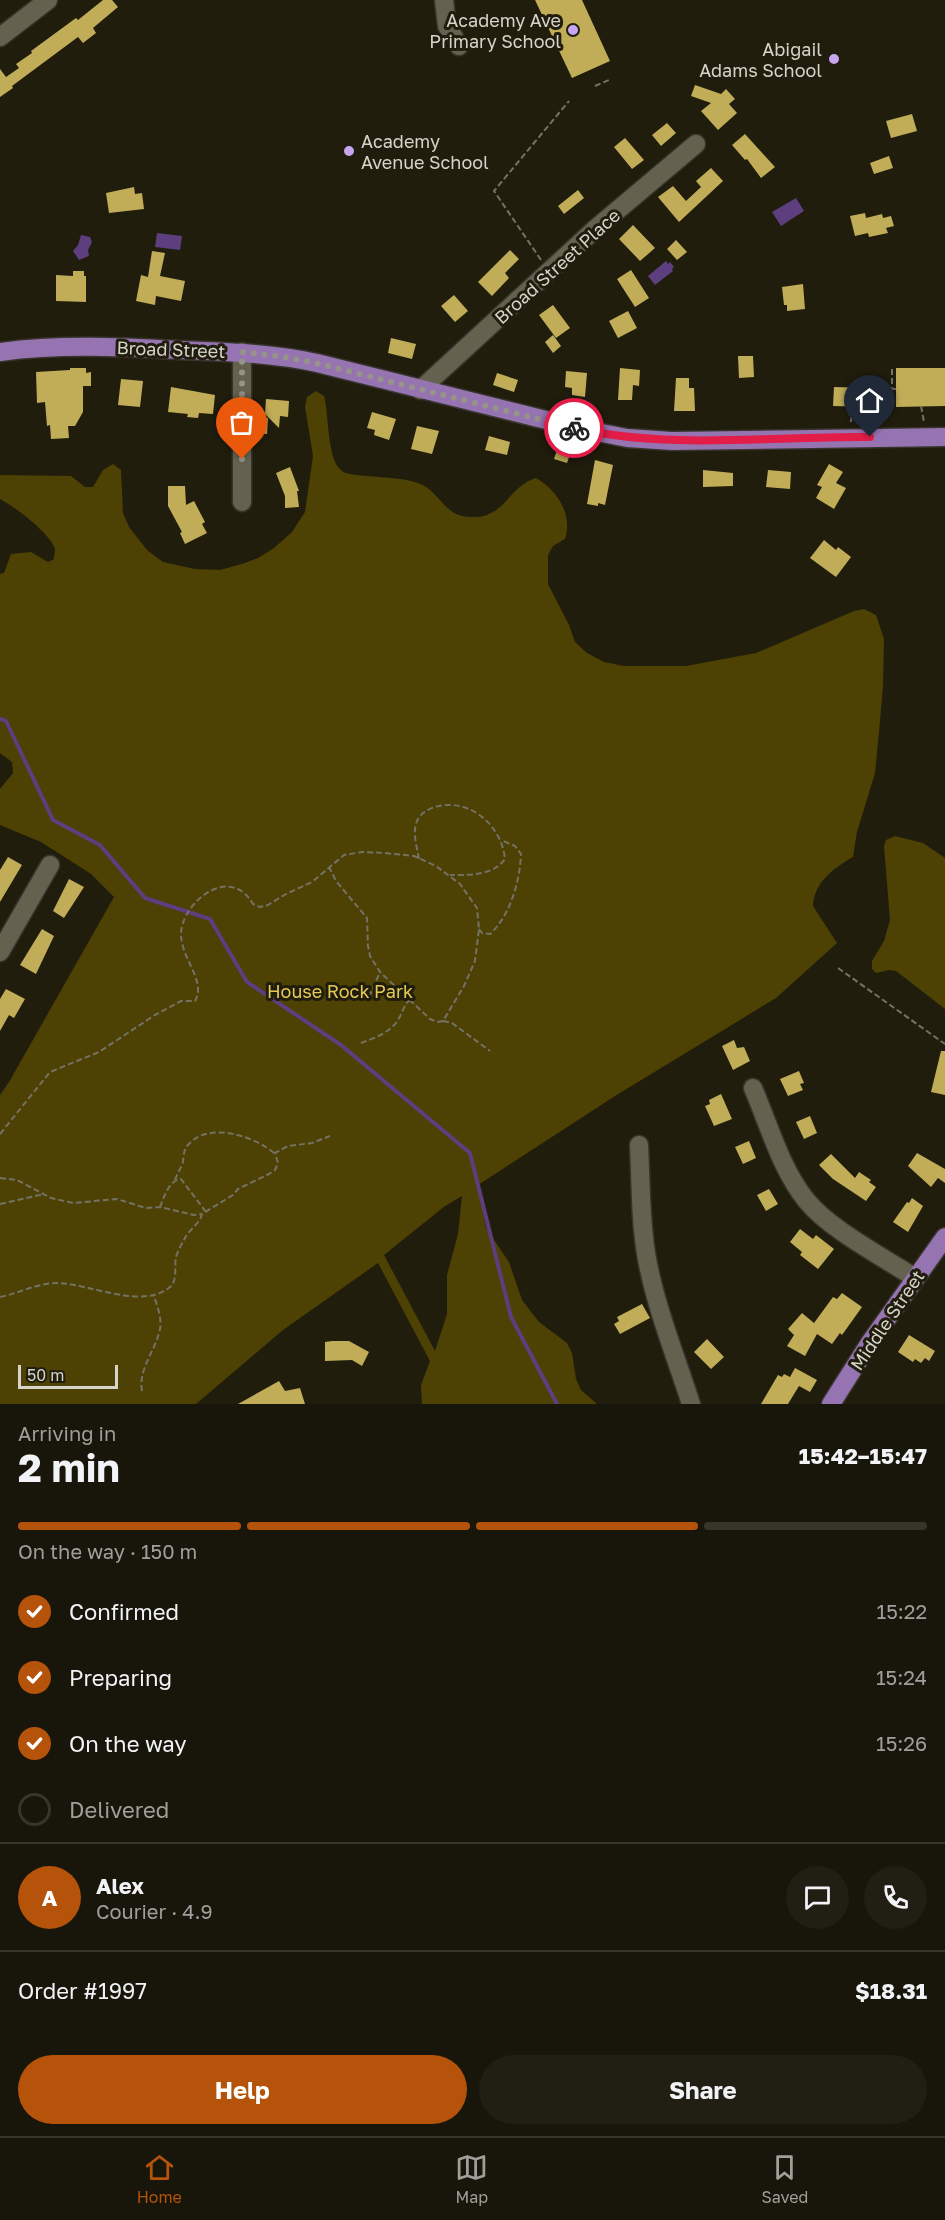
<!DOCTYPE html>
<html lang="en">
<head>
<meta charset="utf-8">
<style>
  body { margin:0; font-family:"Golos Text",sans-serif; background:#211f13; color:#f1f3f6; height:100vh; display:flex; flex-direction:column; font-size:22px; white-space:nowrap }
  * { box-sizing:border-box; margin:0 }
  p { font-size:20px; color:#9f9f9c }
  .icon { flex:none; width:33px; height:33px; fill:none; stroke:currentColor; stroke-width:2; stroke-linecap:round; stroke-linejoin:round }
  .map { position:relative; height:1404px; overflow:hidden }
  .side { display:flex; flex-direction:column; background:#18160a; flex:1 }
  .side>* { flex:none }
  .scale { position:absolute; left:18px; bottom:15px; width:100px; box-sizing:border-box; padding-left:6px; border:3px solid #d6d4ca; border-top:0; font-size:16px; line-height:21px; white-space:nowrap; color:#d6d4ca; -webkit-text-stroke:4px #201d0d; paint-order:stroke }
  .pin { position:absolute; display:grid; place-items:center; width:51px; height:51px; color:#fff; margin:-62px -26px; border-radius:50% 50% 50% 0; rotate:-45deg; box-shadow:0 0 6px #0007 }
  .pin .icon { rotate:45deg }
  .courier { position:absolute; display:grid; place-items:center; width:60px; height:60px; margin:-30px; border:4px solid #e11d48; border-radius:50%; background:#fff; color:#222; box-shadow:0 2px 8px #0007 }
  .headline em { font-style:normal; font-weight:700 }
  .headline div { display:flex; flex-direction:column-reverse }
  .headline { display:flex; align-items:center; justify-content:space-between; height:102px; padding:0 18px }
  h1 { font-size:39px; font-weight:700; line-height:45px }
  .bar { display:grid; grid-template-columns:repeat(4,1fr); gap:9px 6px; align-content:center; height:72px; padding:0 18px }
  .bar i { height:8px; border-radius:4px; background:#36352b }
  .bar .current { background:#b45309 }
  .bar p { grid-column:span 4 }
  .line { display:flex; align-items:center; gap:15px; padding:0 18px; border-top:2px solid #36352b }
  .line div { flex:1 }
  .round { display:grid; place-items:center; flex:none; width:63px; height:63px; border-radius:32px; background:#211f13 }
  ol { padding:0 18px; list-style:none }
  li { display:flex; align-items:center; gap:18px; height:66px }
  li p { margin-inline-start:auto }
  li .icon { padding:6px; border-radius:50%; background:#b45309; color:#fff; stroke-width:4 }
  li:last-child { color:#9f9f9c }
  li i { width:33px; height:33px; border:3px solid #36352b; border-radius:50% }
  .cta { display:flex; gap:12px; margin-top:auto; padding:12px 18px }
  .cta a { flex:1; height:69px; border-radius:36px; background:#b45309; color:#fff; font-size:24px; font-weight:700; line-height:69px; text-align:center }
  .cta a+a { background:#211f13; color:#f1f3f6 }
  .tabs { display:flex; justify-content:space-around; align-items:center; height:84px; border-top:2px solid #36352b; background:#18160a; font-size:16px; color:#9f9f9c }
  .tabs a { display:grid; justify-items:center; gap:3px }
  .tabs .current { color:#b45309 }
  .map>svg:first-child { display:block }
  .green { fill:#4d4103; fill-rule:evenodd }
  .water { fill:#5d3e7f }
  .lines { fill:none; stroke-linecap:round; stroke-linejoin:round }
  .stream { stroke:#5d3e7f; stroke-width:4 }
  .building { fill:#c1ad58 }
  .minor-casing { stroke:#37342c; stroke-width:21 }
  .major-casing { stroke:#37342c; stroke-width:21 }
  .path { stroke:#747265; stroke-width:2; stroke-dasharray:6 3; stroke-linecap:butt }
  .minor { stroke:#65614f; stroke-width:18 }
  .major { stroke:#9673b1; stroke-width:18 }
  .done { stroke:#969488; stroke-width:6; stroke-dasharray:0 10.8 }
  .route { stroke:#e11d48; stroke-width:8 }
  .poi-dot { fill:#c7a6f0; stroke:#201d0d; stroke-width:2 }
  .labels { text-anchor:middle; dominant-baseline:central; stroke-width:6; stroke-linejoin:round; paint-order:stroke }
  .poi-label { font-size:18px; fill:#d6d4ca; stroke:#201d0d; text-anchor:end }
  .street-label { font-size:18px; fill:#d6d4ca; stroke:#201d0d }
  .park-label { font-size:18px; fill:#e4c954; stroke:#201d0d }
</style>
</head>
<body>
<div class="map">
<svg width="945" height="1404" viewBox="0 0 945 1404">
  <rect width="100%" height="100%" fill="#201d0d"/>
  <!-- green -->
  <path class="green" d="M316,391L324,396C329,414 327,459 341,470C343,473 347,473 350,474C372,478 398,476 418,483C442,492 443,517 471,517C476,517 484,517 489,514C508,506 513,485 536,478C557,490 573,514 565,539L553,546L548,555V584L569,625L575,642L587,653L604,662L624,666H686L756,653L854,611L864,609L876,615L884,639L883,686L880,721L875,773L857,832L853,857C834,868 814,882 813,906L837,943L776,998L615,1096L478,1185L486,1228L509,1262L522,1300L539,1322L567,1343L572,1353L576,1379L581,1390L597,1404H422L421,1385L430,1361L378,1263L283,1330L196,1404H0V1095L9,1082L114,897L91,874L41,842L0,825V789L13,773L12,762L0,753V574L4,573L11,554L31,552L48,562L54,559C54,558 55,550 55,549C51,534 14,506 0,499V475L71,476L85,487H93L103,470L113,464L121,470L123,513L129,527L147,550L163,562L195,569L220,570L242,564L258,558L274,548L292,532L305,512L313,456L305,407L307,397ZM462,1196L458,1234L447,1275V1314L435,1351L384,1255L445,1206Z
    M895,836L923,843L945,858V1009L896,971L889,970L876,973L872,969V961L884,941L890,920L884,846L886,840Z"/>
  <!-- water -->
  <path class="water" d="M796,198L804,211L781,226L772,212Z
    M157,233L182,236L180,250L155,247Z
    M81,235L90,237L92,242L88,250L89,256L79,260L73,251L78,245Z
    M666,261L668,264L670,262L674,267L672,269L673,271L655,285L648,276Z"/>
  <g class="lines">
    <!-- stream -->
    <path class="stream" d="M0,719L6,721L53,820L100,845L145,898L210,919L247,982L341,1045L470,1153L511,1317L557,1404"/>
  </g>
  <!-- building -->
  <path class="building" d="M103,0H112L118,7L93,28L96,33L83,43L78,37L12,86L13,88L0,97V69L6,77L19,68L16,64L32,53L31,51L76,18L78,20Z
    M535,0H582L610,61L572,78Z
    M695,85L721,94L726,89L735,99L729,104L737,113L718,130L701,111L711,103L691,96Z
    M912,114L917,131L891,138L886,121Z
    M667,123L676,133L661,146L652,135Z
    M745,134L775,167L761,178L747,159L745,160L732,145Z
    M625,138L644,160L632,169L614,147Z
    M889,156L893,168L874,174L870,163Z
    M711,168L723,181L679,222L658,197L673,186L686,201L701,187L696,181Z
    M134,187L135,194L142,193L144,209L109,213L106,193Z
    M578,190L584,198L564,214L558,206Z
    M865,213L866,218L882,214L883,218L891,216L894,226L886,228L888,233L869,237L868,233L855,236L850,216Z
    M633,225L655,248L640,261L619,239Z
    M676,240L687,252L677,260L667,249Z
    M510,250L519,259L505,273L509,278L492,296L478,282Z
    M152,251L165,253L160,276L185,281L181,301L156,296L155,305L136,301L141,275L148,277Z
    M631,270L649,298L635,307L617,279Z
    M73,271H84V276H86V302L56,301V275L73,276Z
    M803,284L805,309L787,311V305H784L782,287Z
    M454,295L468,311L455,322L441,306Z
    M553,305L570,328L556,338L539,315Z
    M628,311L637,328L618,338L609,321Z
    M553,335L561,346L553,353L545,342Z
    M391,338L416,344L412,359L388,353Z
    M738,356H753L754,377L739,378Z
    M70,368H86V373L91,372V386H83V412L75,426H68L69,438L51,439L50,425L47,426L45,402L37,403L36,372L70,370Z
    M620,368L640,370L639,386L633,385L632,400H618Z
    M896,368H945V406L896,407Z
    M566,371L587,373L585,397L572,395V388L565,387Z
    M497,373L518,380L514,392L493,385Z
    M676,378H689V388H694L695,411H674Z
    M121,379L143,381L140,407L118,405Z
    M171,387L215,395L213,414L199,413L198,418L187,417L188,414L168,412Z
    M834,387L873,388V407L833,406Z
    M266,399L289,401L288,417L280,416L279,428L265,414Z
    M372,412L396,419L389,440L374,435L375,430L367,428Z
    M253,417L268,418L267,434L253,433Z
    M417,426L439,431L432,454L411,449Z
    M489,436L510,442L507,455L485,450Z
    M559,444L572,448L567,463L554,459Z
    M595,460L613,465L605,505L598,503V506L587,504Z
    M829,464L843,472L836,483L846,488L834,509L816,498L822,487L817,485Z
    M290,467L299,491H297L299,507L285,508V496L276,473Z
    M703,470L733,473V486L703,487Z
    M768,470L791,472L790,489L766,487Z
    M168,486H185L186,505L194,501L205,522L202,524L207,533L185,544L180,533L182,532L168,506Z
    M824,540L836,550L838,547L851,557L836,577L810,558Z
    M8,857L22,865L0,902V870Z
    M69,879L84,887L64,918L53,911Z
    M42,929L54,936L36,974L20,965Z
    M6,989L25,999L14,1018L9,1015L0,1031V999Z
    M734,1040L737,1048L744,1047L750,1061L733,1070L722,1046Z
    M941,1051H945V1095L931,1092Z
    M799,1071L804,1083L800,1084L803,1090L788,1096L780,1079Z
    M721,1094L732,1119L714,1126L705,1106L710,1104L709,1100Z
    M810,1116L817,1133L804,1139L796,1122Z
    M749,1141L756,1158L743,1164L735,1147Z
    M917,1153L945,1169V1183L938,1178L931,1187L908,1166Z
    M831,1154L855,1178L859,1172L871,1180L869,1182L876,1187L866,1201L833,1179L819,1165Z
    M769,1189L778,1204L766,1211L757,1195Z
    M912,1198L923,1206L908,1232L893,1222L907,1202L909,1203Z
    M800,1229L813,1239L816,1235L834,1249L818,1269L800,1255L802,1252L790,1242Z
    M842,1293L862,1307L842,1335L840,1333L832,1344L817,1334L805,1356L787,1346L794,1335L788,1329L802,1313L814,1323L833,1297L837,1299Z
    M642,1304L650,1318L620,1334L614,1324L619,1321L617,1317Z
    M909,1335L935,1351L929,1361L925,1358L921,1363L915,1359L913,1362L898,1352Z
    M707,1339L724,1357L711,1369L694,1352Z
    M332,1341H349L369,1352L362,1366L352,1360L325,1361V1342Z
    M795,1368L817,1380L810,1392L799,1386L788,1404H761L778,1375L782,1377L784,1374L790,1377Z
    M279,1381L285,1391L300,1388L305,1404H238Z"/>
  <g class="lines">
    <!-- minor casing -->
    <g class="minor-casing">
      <path id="minor" d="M444,0L447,26L459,46
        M0,37L48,0
        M242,352V502
        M420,390L594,230L696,144
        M0,952L50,865
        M753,1088C769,1125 781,1169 806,1200C829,1229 883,1257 915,1278
        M639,1145C641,1183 640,1221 647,1259C656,1308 676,1357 691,1404"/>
    </g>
    <!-- major casing -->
    <g class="major-casing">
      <path id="major" d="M0,352C60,344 119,347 179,350C225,352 271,353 317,363L582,429L627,438L672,441L945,437
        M831,1404L869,1344L945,1237"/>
    </g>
    <!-- path -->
    <path class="path" d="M595,86L609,80
      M541,260L494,191L569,101
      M892,369V389H896
      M921,406L924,422
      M851,422L852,407
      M419,859C417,847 412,833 417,821C421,812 430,808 439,806C472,799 502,827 505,859C493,876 469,875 450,875
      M479,929L482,933L490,934C510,916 520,881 521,854L515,846L501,840
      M838,968L945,1044
      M369,997L380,972
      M443,1021L452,1023L490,1051
      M361,1043C374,1038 390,1033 398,1020C403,1012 403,1007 410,999
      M0,1134L50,1072L99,1052L155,1015L181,1001H195C208,979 175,954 182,926C190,896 232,867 253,904L260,907L268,905L286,894L312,882L344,855L362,852L385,853L414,856L436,866L460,884L467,894L477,908L479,929L475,961L464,986L443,1021L437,1022L430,1019L380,972L370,956L368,946L367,918L336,881L329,867
      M0,1178L17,1180L51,1198L73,1203L117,1199L146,1208L160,1207L194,1215L202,1214
      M175,1180C177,1174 181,1168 183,1162C184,1155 183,1151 188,1145C208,1121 254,1136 274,1153
      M0,1204L44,1194
      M160,1207C164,1197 169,1180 181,1179L206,1212
      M0,1297C20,1293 37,1283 58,1283C90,1284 143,1310 170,1287C178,1280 174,1266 176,1257C178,1251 181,1245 184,1240C188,1230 200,1224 202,1214L233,1195L238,1189L269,1174L275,1170L278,1163L275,1153L288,1146L312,1143L330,1136
      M142,1391C138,1371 154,1352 159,1333C163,1321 158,1308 154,1296"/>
    <!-- minor -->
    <use href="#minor" class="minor"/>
    <!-- major -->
    <use href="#major" class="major"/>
  </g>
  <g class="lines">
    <!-- done -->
    <path class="done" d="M242,459V352L285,357L316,363L574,428"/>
    <!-- route -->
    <path class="route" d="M574,428C672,450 771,436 870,437"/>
  </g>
  <!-- markers -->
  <g class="poi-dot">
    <circle cx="573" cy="30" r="6"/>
    <circle cx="834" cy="59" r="6"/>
    <circle cx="349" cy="151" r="6"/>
  </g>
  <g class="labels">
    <!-- poi labels -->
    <g class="poi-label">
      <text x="561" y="20">Academy Ave<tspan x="561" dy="21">Primary School</tspan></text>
      <text x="822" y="49">Abigail<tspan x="822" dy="21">Adams School</tspan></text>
      <text x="361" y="141" text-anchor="start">Academy<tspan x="361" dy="21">Avenue School</tspan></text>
    </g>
    <!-- street labels -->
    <g class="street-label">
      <text transform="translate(557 266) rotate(-42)">Broad Street Place</text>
      <text transform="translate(171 349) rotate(2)">Broad Street</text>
      <text transform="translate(887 1320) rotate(-56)">Middle Street</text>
    </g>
    <!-- park labels -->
    <g class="park-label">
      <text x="340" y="991">House Rock Park</text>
    </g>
  </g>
</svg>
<div class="scale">50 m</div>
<div class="pin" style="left:242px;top:459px;background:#ea580c"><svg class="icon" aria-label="bag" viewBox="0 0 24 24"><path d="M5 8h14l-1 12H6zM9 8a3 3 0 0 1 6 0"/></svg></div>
<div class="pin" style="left:870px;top:437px;background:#1f2937"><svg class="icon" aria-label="home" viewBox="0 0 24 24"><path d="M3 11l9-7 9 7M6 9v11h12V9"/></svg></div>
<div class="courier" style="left:574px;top:428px"><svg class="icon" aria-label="bike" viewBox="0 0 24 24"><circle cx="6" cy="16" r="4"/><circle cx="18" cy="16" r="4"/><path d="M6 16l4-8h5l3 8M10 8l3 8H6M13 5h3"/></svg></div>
</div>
<section class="side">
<div class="headline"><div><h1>2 min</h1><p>Arriving in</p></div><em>15:42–15:47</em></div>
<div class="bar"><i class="current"></i><i class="current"></i><i class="current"></i><i></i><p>On the way · 150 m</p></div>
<ol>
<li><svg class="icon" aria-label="check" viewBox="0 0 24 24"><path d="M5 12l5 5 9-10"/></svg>Confirmed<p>15:22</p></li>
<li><svg class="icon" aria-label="check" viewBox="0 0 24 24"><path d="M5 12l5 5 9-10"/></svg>Preparing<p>15:24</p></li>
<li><svg class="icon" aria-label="check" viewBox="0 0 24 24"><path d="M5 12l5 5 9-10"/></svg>On the way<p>15:26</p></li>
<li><i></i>Delivered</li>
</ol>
<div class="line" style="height:108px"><b class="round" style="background:#b45309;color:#fff">A</b><div><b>Alex</b><p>Courier · 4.9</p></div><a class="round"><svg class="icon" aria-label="chat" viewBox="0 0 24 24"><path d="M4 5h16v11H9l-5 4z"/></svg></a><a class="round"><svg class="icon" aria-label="phone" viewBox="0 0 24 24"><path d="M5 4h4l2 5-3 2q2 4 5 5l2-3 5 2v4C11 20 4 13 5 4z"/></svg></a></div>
<div class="line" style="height:78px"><div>Order #1997</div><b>$18.31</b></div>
<div class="cta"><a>Help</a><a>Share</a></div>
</section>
<nav class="tabs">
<a class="current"><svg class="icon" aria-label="home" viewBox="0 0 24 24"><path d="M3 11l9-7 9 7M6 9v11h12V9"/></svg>Home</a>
<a><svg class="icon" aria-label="map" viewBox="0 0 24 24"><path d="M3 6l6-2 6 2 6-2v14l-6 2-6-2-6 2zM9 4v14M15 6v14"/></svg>Map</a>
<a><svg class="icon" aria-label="saved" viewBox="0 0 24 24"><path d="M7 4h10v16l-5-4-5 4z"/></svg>Saved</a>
</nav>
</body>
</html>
